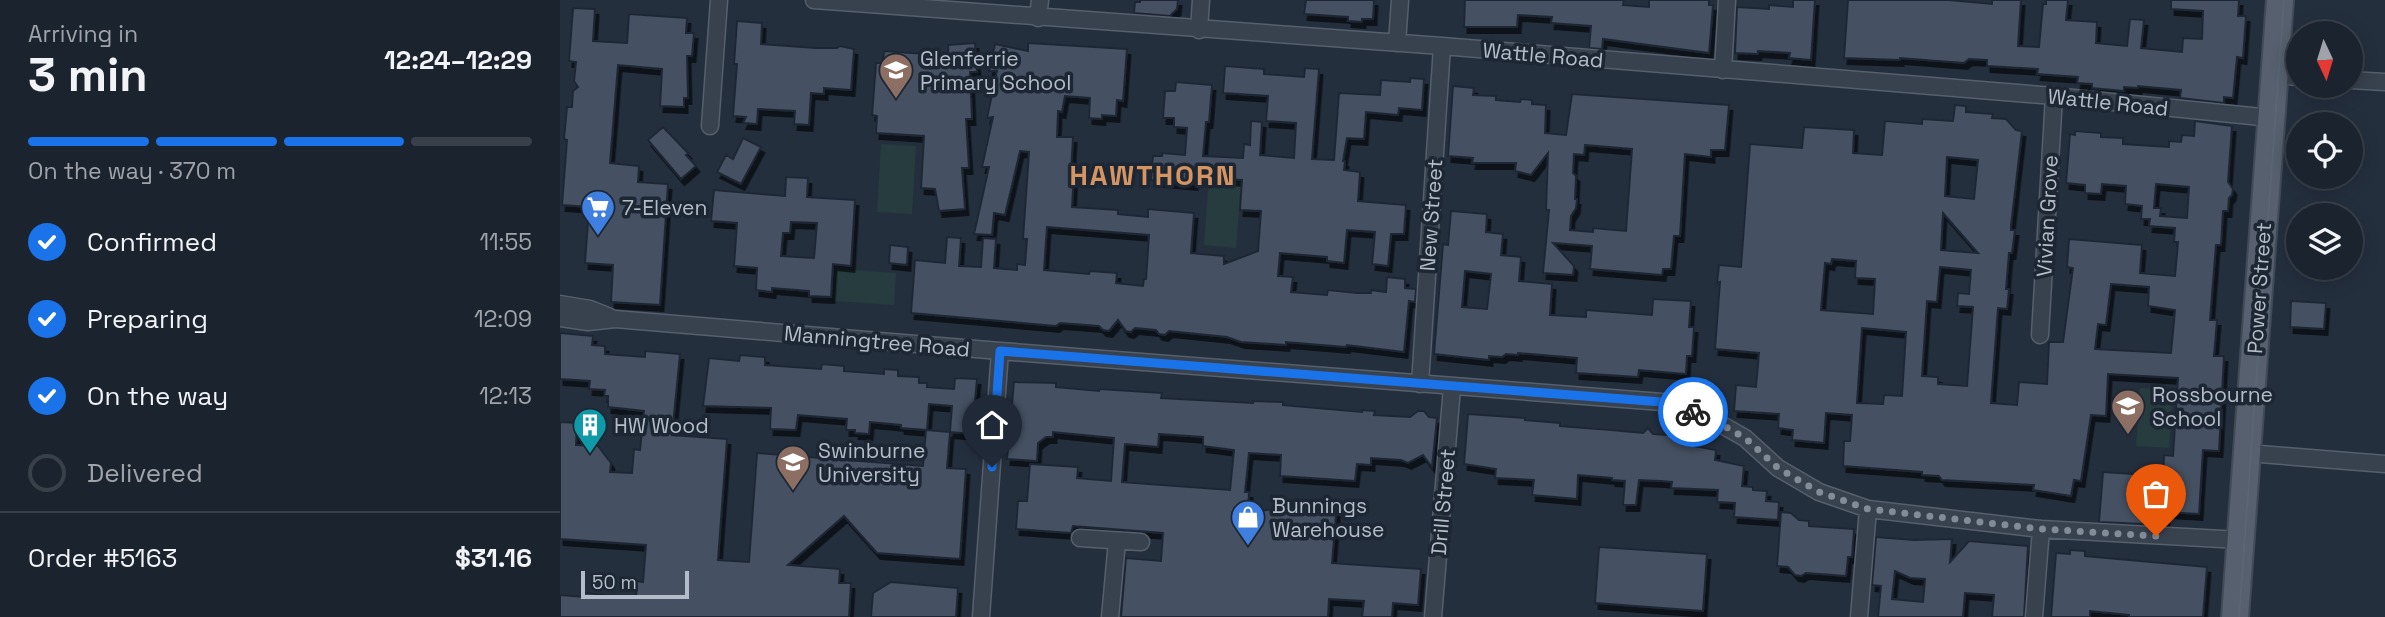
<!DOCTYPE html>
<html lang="en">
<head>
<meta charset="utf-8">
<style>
  body { margin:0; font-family:"Space Grotesk",sans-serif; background:#282f3a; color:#f1f3f6; height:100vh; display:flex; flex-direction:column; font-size:26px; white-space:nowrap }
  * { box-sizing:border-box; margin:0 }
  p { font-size:23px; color:#a0a4aa }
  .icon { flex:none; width:38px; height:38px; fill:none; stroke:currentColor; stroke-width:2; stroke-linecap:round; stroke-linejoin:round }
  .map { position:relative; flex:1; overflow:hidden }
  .side { display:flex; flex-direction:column; background:#1b232e; width:560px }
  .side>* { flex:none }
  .needle { width:46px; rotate:176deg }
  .controls { position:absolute; left:1726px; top:21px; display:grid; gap:14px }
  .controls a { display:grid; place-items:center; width:77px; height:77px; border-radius:50%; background:#1b232e; box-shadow:0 4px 18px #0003,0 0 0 2px #39404a; font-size:35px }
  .scale { position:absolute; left:21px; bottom:18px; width:108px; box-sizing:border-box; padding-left:7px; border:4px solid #b4bcc9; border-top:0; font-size:19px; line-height:24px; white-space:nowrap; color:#b4bcc9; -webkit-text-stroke:5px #1d2633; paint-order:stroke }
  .pin { position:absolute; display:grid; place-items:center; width:60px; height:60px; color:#fff; margin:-72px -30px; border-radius:50% 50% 50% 0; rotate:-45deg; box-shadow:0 0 7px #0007 }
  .pin .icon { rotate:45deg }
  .courier { position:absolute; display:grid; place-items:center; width:70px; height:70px; margin:-35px; border:5px solid #1a73e8; border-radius:50%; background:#fff; color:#222; box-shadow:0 2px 9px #0007 }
  .overview em { font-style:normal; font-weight:600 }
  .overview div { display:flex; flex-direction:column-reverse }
  .overview { display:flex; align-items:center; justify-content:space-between; height:119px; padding:0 28px }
  h1 { font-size:46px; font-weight:600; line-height:52px }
  .bar { display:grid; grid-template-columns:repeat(4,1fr); gap:10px 7px; align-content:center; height:84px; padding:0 28px }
  .bar i { height:9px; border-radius:5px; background:#39404a }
  .bar .on { background:#1a73e8 }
  .bar p { grid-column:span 4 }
  .line { display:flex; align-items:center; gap:18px; padding:0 28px; border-top:2px solid #39404a }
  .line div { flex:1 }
  ol { padding:0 28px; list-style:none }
  li { display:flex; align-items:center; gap:21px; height:77px }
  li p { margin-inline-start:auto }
  li .icon { padding:7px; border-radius:50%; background:#1a73e8; color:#fff; stroke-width:4 }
  li:last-child { color:#a0a4aa }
  li i { width:38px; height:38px; border:4px solid #39404a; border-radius:50% }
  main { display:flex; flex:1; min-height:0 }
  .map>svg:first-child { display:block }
  .green { fill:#263c3f }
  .building { fill:#455162; stroke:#1f2835; stroke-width:2; fill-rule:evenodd; filter:url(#shadow) }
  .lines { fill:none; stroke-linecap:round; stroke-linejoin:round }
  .minor-casing { stroke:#565f6c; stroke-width:19 }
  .primary-casing { stroke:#414a57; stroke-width:30 }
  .minor { stroke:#38414e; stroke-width:16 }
  .primary { stroke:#56606e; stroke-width:26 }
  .tram { stroke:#5a6575; stroke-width:2 }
  .done { stroke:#828b98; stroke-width:7; stroke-dasharray:0 12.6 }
  .route { stroke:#1a73e8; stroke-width:9 }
  .labels { text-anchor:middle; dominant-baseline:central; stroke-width:7; stroke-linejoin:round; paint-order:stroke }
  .street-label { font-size:21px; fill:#b4bcc9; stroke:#1d2633 }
  .poi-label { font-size:21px; fill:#b4bcc9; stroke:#1d2633; text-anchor:start }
  .district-label { font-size:28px; font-weight:bold; letter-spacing:2px; fill:#d59563; stroke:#1d2633 }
</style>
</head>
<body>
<main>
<section class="side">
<div class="overview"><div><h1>3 min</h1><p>Arriving in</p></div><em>12:24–12:29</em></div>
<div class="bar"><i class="on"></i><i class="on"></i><i class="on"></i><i></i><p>On the way · 370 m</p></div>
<ol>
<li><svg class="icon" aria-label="check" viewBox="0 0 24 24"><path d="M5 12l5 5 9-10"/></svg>Confirmed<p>11:55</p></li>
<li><svg class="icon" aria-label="check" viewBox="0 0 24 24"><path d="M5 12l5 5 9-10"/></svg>Preparing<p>12:09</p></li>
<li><svg class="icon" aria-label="check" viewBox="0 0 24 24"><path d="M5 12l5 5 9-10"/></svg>On the way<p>12:13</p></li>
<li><i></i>Delivered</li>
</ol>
<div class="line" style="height:91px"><div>Order #5163</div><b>$31.16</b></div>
</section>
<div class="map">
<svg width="1825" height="617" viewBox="0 0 1825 617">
  <defs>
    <filter id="shadow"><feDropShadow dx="3.5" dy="6" stdDeviation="0" flood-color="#0009"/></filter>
  </defs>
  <rect width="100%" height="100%" fill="#242f3e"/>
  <!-- green -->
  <path class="green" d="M321,144L356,146L352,214L317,212Z
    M649,179L681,182L676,248L644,245Z
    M277,269L336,273L334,305L274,301Z
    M1580,388L1613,390L1609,448L1576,446Z"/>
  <!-- building -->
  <path class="building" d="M580,0H618L617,9L610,16L574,13L575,2H580Z
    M746,0H814L813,19H802V22L788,21V17L744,14Z
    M905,0H1064L1063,5L1089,7V0H1149V5H1153L1149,53L1043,39L1042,49L1029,48L1031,26L991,23L992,17L958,15L957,27H904Z
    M1233,0H1255L1251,60L1229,58L1230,53L1198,51V54L1175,53L1177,7L1209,9V5L1233,7Z
    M1288,0H1389L1432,4V0H1461L1458,46L1479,47L1483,4H1486V0H1508L1506,20L1537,22L1536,43L1567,46L1570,19L1584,20L1581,48L1622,52L1623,38L1642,39L1643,11L1611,9V0H1679L1678,16H1686L1683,58L1677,57L1673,98L1664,97V103L1620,98L1621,90L1578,86V88L1564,87V91L1532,88V84L1517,83L1518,77L1477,74L1478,69L1427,66V60L1409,59L1404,63L1340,58V60L1284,58Z
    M13,8L35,9L33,41L67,43L69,14L127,18L126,33H134L132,56H127L128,98H124V107L100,106L102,69L58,65L50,163L79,166L78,182L108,184L100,305L51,302L53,265L25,263L29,207L2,205L7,140L4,139L7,107H12L13,91L18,87L14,81L16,62L9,61Z
    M177,21L202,23L201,44L256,48H277L280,46L294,49L291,90L264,88V94L251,93L249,125L234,124L235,111L198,109L197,124L183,123L186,117L173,116L177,64H174Z
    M415,43L417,72H410L412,119H406L409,168H402L405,209L379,211L375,189L361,188L364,136L316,133L317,116L312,115L316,63H323L324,51L365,54V65L389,66L388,45Z
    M468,43L567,49L563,101L557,100L556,116L542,115V119L529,118L530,98L505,96L502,112L498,111L497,137H513L511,172H514L512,207L558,210V214L588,217V209L634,213L631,253L664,256V264L698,251L701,211L680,210L682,180L634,177V184L591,180L593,156H602V153L625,155L627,128L614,127V118H603L605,91H615L616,82L652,85L649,122H646L643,156L683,158L684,144L690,145L691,121L702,122L700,155L734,158L736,123L706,121L708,96L663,93L665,66L704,69V74L744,77L745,68L759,69L752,159L774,160L779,93L820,95L821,80L850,82V78L864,79L862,110L839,108L838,115L806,112L804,139L787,138L783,161H785L784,170L800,172L798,201L846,205L844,234H831L828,266L812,264L815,232L787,230L784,263L767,261V257L720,253L718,276L733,277L731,292L767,295L768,290L797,293H811V290L826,292L827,277L845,279V288L856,289L855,302L849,301L844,352L787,345L786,347L726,342V345L681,342L667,337L609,331L605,335L599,334L596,330L575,328L571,332L566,331L558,320L549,331L543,330L539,326L500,323L496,326L351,313L355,260L385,263L387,237L401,238L399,266L421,267L423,238L436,239L434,268L457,270V264L465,265L467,239H463L469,152L460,151L445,215L434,213L432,235L414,234L429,167H422L433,117L427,118L437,71H429L435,44L468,51ZM487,227L589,235L586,279H584L583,286L556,283L557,273L530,271L529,274L484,270Z
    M893,86L914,88L913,95L936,96V100L960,102L961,99L972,100V104L986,105L985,133L1006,135L1012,94L1169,105L1165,150H1151V157L1125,154L1120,236H1114L1111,269H1103L1102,275L1030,269L1032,246L993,243L1014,266L1013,275L983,273L989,210H986L988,153L971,175L955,171L956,163H912L913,158L888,156ZM1025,145L1072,149L1066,231L1033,228V232L1010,230L1011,216L1016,208L1017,199H1015L1016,176L1013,173L1014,154L1024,155Z
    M1395,105L1406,106V112L1433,114L1432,118L1446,119L1456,130L1462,131L1451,226V230H1455L1452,253H1449L1446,289H1449L1447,309L1438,308L1431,403L1457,405L1459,382L1487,384L1489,342H1503L1513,268L1507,267L1509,239L1582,245L1580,273L1615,276L1618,242H1614L1615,228L1589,226L1590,219H1581L1582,206L1565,204L1566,186L1542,184L1541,194L1525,193V185L1506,183L1510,134L1515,135V131L1541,133V137L1563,138V144L1609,147V141L1621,142L1622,135L1634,136L1635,121L1672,126L1668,182L1673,189L1672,195L1669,198L1668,211H1663L1661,245H1656L1650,320H1657L1654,356H1664L1659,451L1643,450L1639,514L1606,512V525L1539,522L1543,472L1603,476L1604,455L1613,456L1618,378L1548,374L1546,416L1531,415L1521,481L1514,480L1511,496L1473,490L1474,485L1382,480L1379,476L1362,475V472L1283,466L1284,441H1290L1292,415L1266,413L1264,443L1232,440L1233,430L1218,428L1219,414L1174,411L1176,385L1196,387L1199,353L1155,349L1160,282L1157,283L1159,265L1181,267L1190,144L1242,148L1244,127L1294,130L1293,153L1322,155L1325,121L1362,124V119L1393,121ZM1387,157L1418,160L1414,199L1385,196ZM1596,184L1629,187L1627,218L1600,216L1601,208H1594ZM1383,213L1418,253L1381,250ZM1272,259L1296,261L1295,278L1315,279L1313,314L1261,310L1265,263L1271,264ZM1380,267L1411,270L1409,294L1398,293L1397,306L1413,307L1407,386L1378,384V377L1362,376L1367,301L1377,302ZM1551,284L1589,287L1588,306L1615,310L1611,353L1535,349L1538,324L1546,325ZM1302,328L1346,332L1342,396L1324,395L1323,404L1297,403Z
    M103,127L128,153L126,155L136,166L121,179L88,140Z
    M183,138L201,147L181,184L157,172L166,155L173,159Z
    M226,177L248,178L247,197L295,200L291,266L273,264L271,297L249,296V291L212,288V292L196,290L197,268L174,266L177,223L151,221L154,190L225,196ZM231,222L257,223L254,258L221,256L223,233H230Z
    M891,211L927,214L926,232L943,234L941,255L961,257L959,281L992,284L990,315L1026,317V310L1092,315L1093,299L1131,301L1129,327H1134L1132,356H1127L1126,374L1079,370L1078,377L1016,373L1017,358L958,353V355L946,354L942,357L929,356V360L874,354L883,244L888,245ZM905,271L931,274L927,309L902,307Z
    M330,245L348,247L347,265L329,263Z
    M1731,301L1766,303L1764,329L1730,327Z
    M0,333L33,336L32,345L45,346V354L85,357V351L120,354L112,435L167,439L158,560L189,562L197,453L363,466L366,430L390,432L387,468L406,469L400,559L317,553L284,516L228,565L280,569L279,583H291L289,617H0V595L24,597L25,593L76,598L77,581L83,582L86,545L0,539V422L17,423L16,445L38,446L51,463L50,472L72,473L74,449L80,450L84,411L48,407V396H44L45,390L29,389L30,381L0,379Z
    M180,355L205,357V365L261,369L262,364L284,366V371L324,374V369L338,370V376L359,377V383H367V387L394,389L395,378L417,379L412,434L390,432L392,406L369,404L367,430L341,428V425L310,422L309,434L295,433V430H286L287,419L238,415L236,430L210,429L211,408L143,406L149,358L179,361Z
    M454,382L496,383V387L539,391V389L602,393L601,398L693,403V401L723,402V405L802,412V410L815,411L814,415L850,417L858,411H864L869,417L877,418L872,467L863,455L848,463L841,460L811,458V465L797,464L795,481L720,476L721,455L689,453L685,492H689L688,512L777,503L772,563L861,569L858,605L833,603L832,617H802L804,601L769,599L768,617H561L566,558L601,561L603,533L513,526L511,533L456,529L458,501H467L470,464L518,467L517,478L551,481L554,438L493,432V437H486L478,443L477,461L447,459ZM599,434L643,437V446L674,450L670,490L562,482L565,444L598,447Z
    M908,414L965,418V420L1000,423V426L1051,430L1083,433L1088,428L1093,434L1129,436L1128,445L1156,450L1155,460L1184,466L1182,486L1193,487V490L1207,491L1206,501L1219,502L1218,520L1174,517L1175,503L1157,502L1158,490L1111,488L1112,482L1101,481L1079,480L1076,505H1063L1065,481L1052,480V478L1018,475L1017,499L972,495L974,480L935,478L936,469L904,464Z
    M1221,512L1231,513L1239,520L1249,521V526L1294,529L1292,557H1288L1286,576L1246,573L1241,576L1235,575L1228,567L1217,566Z
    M1316,537L1354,540L1392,539L1390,562L1409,541L1468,546L1464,617H1432L1434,595L1405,593L1403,617H1318L1321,586L1312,585ZM1335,571L1350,578L1365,579L1363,602L1332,599Z
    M1039,547L1147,554L1143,611L1035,603Z
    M1510,550L1525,551V556L1647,567L1643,617H1569V615L1530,611V617H1491L1496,553L1510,554Z
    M331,582L398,588L396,617H311L313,593Z"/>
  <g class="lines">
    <!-- minor casing -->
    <g class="minor-casing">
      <path id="minor" d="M254,0L882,46L1494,96L1711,118
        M478,18L480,0
        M639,30L641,0
        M837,43L840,0
        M1163,70L1167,0
        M1714,75L1738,77
        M1790,80L1825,82
        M150,126L159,0
        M0,304L30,309L50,317
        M0,318L28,322L55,319L440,351L1102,402L1148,417L1185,438L1218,468L1259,492L1308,509L1481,529L1680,540
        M1480,335L1494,96
        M860,384L882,46
        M1687,453L1825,464
        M520,538L581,542
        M421,617L440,351
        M550,617L557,541
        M873,617L892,387
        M1299,617L1308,509
        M1474,617L1481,529"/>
    </g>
    <!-- primary casing -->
    <g class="primary-casing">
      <path id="primary" d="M1675,617L1720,0"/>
    </g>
    <!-- minor -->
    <use href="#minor" class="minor"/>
    <!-- primary -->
    <use href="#primary" class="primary"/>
    <!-- tram -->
    <path class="tram" d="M1679,617L1724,0"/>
  </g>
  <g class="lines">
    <!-- done -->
    <path class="done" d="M1133,412L1148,417L1185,438L1218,468L1259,492L1308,509L1481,529L1596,536"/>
    <!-- route -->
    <path class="route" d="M432,467L440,351L1102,402L1133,412"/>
  </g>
  <!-- icons -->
  <defs>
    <g id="school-pin" transform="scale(1.75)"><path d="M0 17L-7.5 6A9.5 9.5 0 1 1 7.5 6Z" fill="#8d6e63" stroke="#1d2633"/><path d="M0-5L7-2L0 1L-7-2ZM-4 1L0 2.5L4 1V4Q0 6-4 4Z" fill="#fff"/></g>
    <g id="supermarket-pin" transform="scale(1.75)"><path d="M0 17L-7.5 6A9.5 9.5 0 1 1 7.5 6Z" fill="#3f7fe0" stroke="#1d2633"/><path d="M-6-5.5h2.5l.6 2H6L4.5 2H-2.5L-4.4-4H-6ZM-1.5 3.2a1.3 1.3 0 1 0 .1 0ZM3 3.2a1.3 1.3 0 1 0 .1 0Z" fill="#fff"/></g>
    <g id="building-pin" transform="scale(1.75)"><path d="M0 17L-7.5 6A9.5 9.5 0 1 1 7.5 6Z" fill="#0f9aa8" stroke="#1d2633"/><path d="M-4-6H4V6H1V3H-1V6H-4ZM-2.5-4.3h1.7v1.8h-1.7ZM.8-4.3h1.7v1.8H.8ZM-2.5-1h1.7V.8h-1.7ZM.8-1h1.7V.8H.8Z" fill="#fff"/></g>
    <g id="university-pin" transform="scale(1.75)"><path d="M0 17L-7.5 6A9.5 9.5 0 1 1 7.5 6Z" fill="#8d6e63" stroke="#1d2633"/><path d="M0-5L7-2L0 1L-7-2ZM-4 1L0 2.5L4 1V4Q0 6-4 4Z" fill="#fff"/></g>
    <g id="shop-pin" transform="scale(1.75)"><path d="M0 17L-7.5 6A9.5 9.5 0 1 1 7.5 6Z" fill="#3f7fe0" stroke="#1d2633"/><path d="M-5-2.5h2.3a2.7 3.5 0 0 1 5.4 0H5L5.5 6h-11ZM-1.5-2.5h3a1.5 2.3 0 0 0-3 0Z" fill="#fff"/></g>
  </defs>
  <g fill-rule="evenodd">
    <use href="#school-pin" x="336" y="70"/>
    <use href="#supermarket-pin" x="38" y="207"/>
    <use href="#school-pin" x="1568" y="406"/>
    <use href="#building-pin" x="30" y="425"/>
    <use href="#university-pin" x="233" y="462"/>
    <use href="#shop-pin" x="688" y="517"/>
  </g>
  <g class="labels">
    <!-- street labels -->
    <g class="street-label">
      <text transform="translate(983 55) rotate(5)">Wattle Road</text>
      <text transform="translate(1548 102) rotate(6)">Wattle Road</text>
      <text transform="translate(871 215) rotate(-86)">New Street</text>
      <text transform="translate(1487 216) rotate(-87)">Vivian Grove</text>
      <text transform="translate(1699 288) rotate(-86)">Power Street</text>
      <text transform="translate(317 341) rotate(5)">Manningtree Road</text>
      <text transform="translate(883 502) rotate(-85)">Drill Street</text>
    </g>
    <!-- poi labels -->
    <g class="poi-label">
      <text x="360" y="58">Glenferrie<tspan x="360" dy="24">Primary School</tspan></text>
      <text x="62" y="207">7-Eleven</text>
      <text x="1592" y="394">Rossbourne<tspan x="1592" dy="24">School</tspan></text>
      <text x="54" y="425">HW Wood</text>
      <text x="258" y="450">Swinburne<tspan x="258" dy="24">University</tspan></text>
      <text x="712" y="505">Bunnings<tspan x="712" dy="24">Warehouse</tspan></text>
    </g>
    <!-- district labels -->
    <g class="district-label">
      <text x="593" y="175">HAWTHORN</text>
    </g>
  </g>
</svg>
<div class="controls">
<a><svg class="needle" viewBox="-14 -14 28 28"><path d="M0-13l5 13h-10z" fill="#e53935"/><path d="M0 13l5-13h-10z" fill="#a0a4aa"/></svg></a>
<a><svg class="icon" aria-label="locate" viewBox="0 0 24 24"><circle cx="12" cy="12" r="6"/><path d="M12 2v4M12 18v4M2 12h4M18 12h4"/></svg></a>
<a><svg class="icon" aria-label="layers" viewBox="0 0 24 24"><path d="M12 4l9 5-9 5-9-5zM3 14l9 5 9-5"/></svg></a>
</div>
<div class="scale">50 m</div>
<div class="pin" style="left:1596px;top:536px;background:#ea580c"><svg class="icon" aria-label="bag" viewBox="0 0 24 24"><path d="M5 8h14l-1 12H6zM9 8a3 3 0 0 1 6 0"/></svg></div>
<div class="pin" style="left:432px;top:467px;background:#1f2937"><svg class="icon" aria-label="home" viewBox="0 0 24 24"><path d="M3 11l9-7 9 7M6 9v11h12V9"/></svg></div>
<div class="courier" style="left:1133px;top:412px"><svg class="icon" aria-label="bike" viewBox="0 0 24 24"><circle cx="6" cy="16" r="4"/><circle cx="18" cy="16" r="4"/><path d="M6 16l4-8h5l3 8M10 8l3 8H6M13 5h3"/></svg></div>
</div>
</main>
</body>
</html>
